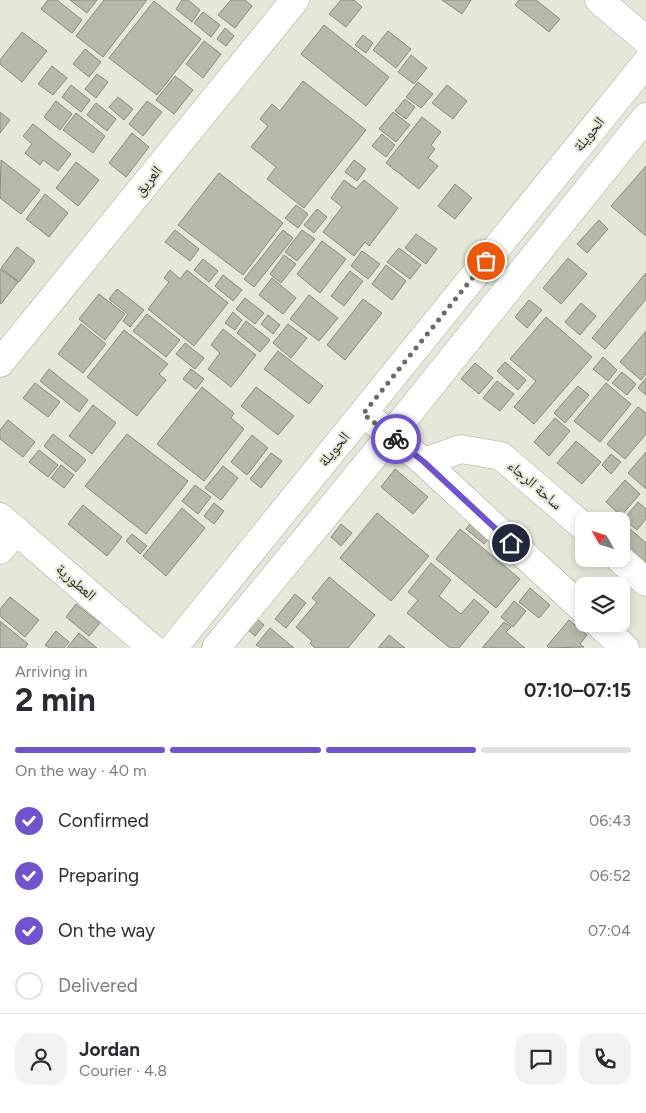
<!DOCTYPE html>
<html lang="en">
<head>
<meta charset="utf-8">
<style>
  body { margin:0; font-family:Figtree,"Noto Naskh Arabic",sans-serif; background:#f2f2f3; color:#2b2b33; height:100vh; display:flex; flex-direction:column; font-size:19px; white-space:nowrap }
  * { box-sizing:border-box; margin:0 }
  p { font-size:16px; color:#7c7c81 }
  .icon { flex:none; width:28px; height:28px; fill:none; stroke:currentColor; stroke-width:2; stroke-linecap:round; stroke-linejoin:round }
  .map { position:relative; height:648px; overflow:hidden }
  .drawer { display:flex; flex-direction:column; background:#fff; flex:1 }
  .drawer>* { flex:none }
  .needle { width:32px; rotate:309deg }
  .buttons { position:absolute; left:575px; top:512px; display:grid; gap:10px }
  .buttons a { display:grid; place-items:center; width:55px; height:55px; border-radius:10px; background:#fff; box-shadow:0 2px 8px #0003; font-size:25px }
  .pin { position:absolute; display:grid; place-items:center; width:42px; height:42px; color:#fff; margin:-21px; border:2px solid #fff; border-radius:50%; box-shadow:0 1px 5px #0007 }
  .courier { position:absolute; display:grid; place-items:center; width:50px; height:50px; margin:-25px; border:4px solid #7153cc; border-radius:50%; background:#fff; color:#222; box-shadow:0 1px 6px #0007 }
  .overview em { font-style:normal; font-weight:700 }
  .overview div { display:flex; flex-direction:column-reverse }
  .overview { display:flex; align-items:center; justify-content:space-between; height:85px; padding:0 15px }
  h1 { font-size:32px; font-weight:700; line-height:38px }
  .bar { display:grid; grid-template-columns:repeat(4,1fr); gap:8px 5px; align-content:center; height:60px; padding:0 15px }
  .bar i { height:6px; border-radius:4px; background:#e1e1e2 }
  .bar .on { background:#7153cc }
  .bar p { grid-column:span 4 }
  .line { display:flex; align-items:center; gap:12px; padding:0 15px; border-top:1px solid #e1e1e2 }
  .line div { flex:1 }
  .round { display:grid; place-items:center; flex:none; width:52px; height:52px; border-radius:15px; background:#f2f2f3 }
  ol { padding:0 15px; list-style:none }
  li { display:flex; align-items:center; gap:15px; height:55px }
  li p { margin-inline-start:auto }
  li .icon { padding:5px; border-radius:50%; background:#7153cc; color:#fff; stroke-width:4 }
  li:last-child { color:#7c7c81 }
  li i { width:28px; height:28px; border:2px solid #e1e1e2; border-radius:50% }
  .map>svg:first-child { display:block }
  .building { fill:#b7b8aa; stroke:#8a8b7d }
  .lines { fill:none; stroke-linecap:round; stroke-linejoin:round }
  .minor-casing { stroke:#a8a99b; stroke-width:29 }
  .minor { stroke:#fff; stroke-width:28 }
  .done { stroke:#6a6b62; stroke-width:5; stroke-dasharray:0 9 }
  .route { stroke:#7153cc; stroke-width:6 }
  .labels { text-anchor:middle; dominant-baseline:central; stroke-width:4; stroke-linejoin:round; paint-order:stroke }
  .street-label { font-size:15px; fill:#282823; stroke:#e5e7d8 }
</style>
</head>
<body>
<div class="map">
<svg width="646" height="648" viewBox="0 0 646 648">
  <rect width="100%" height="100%" fill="#e5e7d8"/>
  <!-- building -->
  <path class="building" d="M48,0H57L82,20L72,33L41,9Z
    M70,0H97L87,13Z
    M104,0H147L103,57L76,36Z
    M182,0H188L200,10L192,22L176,9Z
    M231,0H245L252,6L235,28L218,15Z
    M341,0H354L362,7L346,27L329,14Z
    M442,0H471L462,14Z
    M519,0H536L560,19L549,32L515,5Z
    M154,1L201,39L157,95L109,58Z
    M203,12L220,25L211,37L194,23Z
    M324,25L389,77L366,106L301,54Z
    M225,28L234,36L226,46L217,39Z
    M388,31L411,49L396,68L373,50Z
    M22,32L47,51L22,82L0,64V60Z
    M363,35L373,43L366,53L355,45Z
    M204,41L221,54L203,78L186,64Z
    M85,49L101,62L89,77L73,64Z
    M411,55L427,68L414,84L398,72Z
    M52,66L67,78L53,95L38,84Z
    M97,74L108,82L96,98L85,89Z
    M175,76L193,90L174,114L156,100Z
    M303,81L366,130L304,208L267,179L276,167L251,147L268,126L260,119L272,104L280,111Z
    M418,82L433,94L421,108L406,97Z
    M71,85L90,100L81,112L62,97Z
    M447,85L467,101L453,119L432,103Z
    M118,97L133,109L124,120L109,107Z
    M405,99L415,107L406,119L395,111Z
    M56,101L72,114L60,130L44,117Z
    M147,101L162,112L143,136L129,124Z
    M96,103L116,119L107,131L87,115Z
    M0,112L10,120L0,133Z
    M393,112L410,125L396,142L379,129Z
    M76,113L105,136L93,153L63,130Z
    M422,117L441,132L431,145L435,149L428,158L438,166L419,189L386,163Z
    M33,124L71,154L58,171L43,160L40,165L25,153L32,144L23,136Z
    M132,133L149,147L126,177L109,163Z
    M382,134L395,145L386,157L372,146Z
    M1,160L40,190L21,214L0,198Z
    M354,160L366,169L357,181L345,172Z
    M76,162L99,180L78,206L56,188Z
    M646,166V236L611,206Z
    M219,173L283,223L243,275L178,225Z
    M344,180L356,189L364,180L398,208L369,246L365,242L354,256L323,232L342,207L331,198Z
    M455,184L472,198L455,219L438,206Z
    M45,194L68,213L49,237L26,219Z
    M296,205L308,214L298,228L285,218Z
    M317,209L327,217L314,233L304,225Z
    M599,220L608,229L587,253L577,244Z
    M175,230L199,249L190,261L165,242Z
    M283,230L293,238L254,287L244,279Z
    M302,230L315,239L297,261L285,252Z
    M416,234L437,249L426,264L405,248Z
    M322,241L346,259L320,293L297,274Z
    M17,247L35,261L19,282L1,268Z
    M399,248L421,265L410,279L387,262Z
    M362,251L380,264L368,279L351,266Z
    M284,255L296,264L281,283L270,274Z
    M568,258L587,274L561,304L543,288Z
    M203,259L218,271L209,282L194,270Z
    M386,265L406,281L392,300L372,284Z
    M0,269L18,282L1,304L0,303Z
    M170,270L180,279L187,270L228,303L194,346L148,309L169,282L164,278Z
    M350,271L363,281L344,306L331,296Z
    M646,273V299L605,349L592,338Z
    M223,275L242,290L233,301L215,286Z
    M272,278L296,298L283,314L259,295Z
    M117,289L144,310L130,327L123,321L128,314L109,299Z
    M99,294L125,314L105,340L79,319Z
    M309,295L338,318L319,341L290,319Z
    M245,298L264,313L255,324L236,309Z
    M363,299L382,313L345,360L327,345Z
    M529,300L542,310L527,328L515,317Z
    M581,303L596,316L580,335L565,322Z
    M233,312L242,320L235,330L225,323Z
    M147,314L180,340L166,357L133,331Z
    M268,315L280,325L273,334L261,324Z
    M546,317L592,357L534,424L514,407L536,381L510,359Z
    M246,321L270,340L260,352L237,333Z
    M81,324L106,344L83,373L58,354Z
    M288,324L307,338L291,358L273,343Z
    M223,329L256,355L231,387L208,369L220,353L211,345Z
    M124,330L168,364L159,374L166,380L137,416L87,377Z
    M646,331V374L641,380L620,362Z
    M185,343L204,358L195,369L176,354Z
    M278,351L323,386L309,404L264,369Z
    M603,357L617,370L608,381L593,369Z
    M505,362L526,380L518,390L497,371Z
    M475,363L493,378L479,394L461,379Z
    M49,369L88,400L79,412L40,381Z
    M191,369L204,379L196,389L183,379Z
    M622,372L636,384L627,395L612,383Z
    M646,378V395L638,388Z
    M497,381L514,394L500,411L483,398Z
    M35,383L60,402L48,417L23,398Z
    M606,383L631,404L600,442L574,421Z
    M578,386L589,395L565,423L554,413Z
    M202,387L234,413L231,418L244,429L204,481L157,444Z
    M256,387L294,416L278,435L241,406Z
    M93,405L116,423L92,454L69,436Z
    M638,407L646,413V434L625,459L607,444Z
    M555,418L570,431L549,456L534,442Z
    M8,420L35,442L23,457L0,439V430Z
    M53,434L86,460L76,472L44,446Z
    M127,434L188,481L146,534L85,486Z
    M252,435L268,448L247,475L231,462Z
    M576,441L601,462L582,484L557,463Z
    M39,450L58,465L48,477L29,462Z
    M646,452V489L628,473Z
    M271,453L282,461L261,488L250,479Z
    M611,454L621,462L611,474L602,465Z
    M61,465L74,475L64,488L51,478Z
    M223,466L238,478L221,500L205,488Z
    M395,469L428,497L413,514L381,487Z
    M625,480L640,494L621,516L606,502Z
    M195,485L211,497L198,514L182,501Z
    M638,502L646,509V519L637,530L624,519Z
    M214,503L224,511L214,524L204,516Z
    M83,505L122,537L107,556L68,524Z
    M182,508L205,528L166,576L143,556Z
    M377,513L429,556L391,601L340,558Z
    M474,519L492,535L484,544L466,529Z
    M341,524L352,533L341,546L331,537Z
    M460,529L520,579L496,608L436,559Z
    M630,529L646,543V563L621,541V538Z
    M132,534L147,546L140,554L126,541Z
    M431,563L451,580L439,596L461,614L474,599L489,612L459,648H450L407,613L418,600L408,592Z
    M329,577L375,615L348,648H315L310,643L312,641L296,627L317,602L312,598Z
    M530,588L550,605L539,618L519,602Z
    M295,594L306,603L286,628L275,619Z
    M10,597L39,620L25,637L0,616V609Z
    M514,601L526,611L513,627L501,617Z
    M76,604L100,623L89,636L66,617Z
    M256,618L264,625L255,636L247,629Z
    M569,620L587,635L580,644L584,647L549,648L547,646Z
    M0,621L28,644L25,648H0Z
    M504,622L511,627L506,632L525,648H482Z
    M270,628L294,648H261L256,645Z
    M56,631L69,642L64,648H49L45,645Z
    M79,633L97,648H67Z
    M389,635L405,648H378Z"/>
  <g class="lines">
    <!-- minor casing -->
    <g class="minor-casing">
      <path id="minor" d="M599,0L646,40
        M0,363L295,0
        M376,423L424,462L584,610
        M424,462L461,449L501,456L584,527
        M0,517L152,648
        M0,550L16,530
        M620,559L646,582
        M599,624L625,648
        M173,648L646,63
        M216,648L391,435L646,117"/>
    </g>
    <!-- minor -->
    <use href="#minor" class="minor"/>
  </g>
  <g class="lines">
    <!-- done -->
    <path class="done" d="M396,439L363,414L486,261"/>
    <!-- route -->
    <path class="route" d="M396,439L424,462L511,543"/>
  </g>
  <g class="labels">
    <!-- street labels -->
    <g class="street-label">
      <text transform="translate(589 134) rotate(-51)">الحويلة</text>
      <text transform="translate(148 181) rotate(-51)">العريق</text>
      <text transform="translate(334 449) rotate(-51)">الحويلة</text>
      <text transform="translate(535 485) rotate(41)">ساحة الرجاء</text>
      <text transform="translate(76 582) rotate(41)">العطورية</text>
    </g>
  </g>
</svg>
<div class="buttons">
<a><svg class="needle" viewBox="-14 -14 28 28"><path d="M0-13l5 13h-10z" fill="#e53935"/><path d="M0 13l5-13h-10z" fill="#7c7c81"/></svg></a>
<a><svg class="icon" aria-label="layers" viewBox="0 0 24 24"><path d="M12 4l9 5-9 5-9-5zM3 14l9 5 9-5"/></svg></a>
</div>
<div class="pin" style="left:486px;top:261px;background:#ea580c"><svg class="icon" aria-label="bag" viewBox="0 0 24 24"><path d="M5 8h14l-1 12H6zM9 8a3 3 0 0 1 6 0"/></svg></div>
<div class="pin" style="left:511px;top:543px;background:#1f2937"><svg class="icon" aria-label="home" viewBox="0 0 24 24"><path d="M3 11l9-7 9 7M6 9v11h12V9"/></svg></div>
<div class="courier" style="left:396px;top:439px"><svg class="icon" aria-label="bike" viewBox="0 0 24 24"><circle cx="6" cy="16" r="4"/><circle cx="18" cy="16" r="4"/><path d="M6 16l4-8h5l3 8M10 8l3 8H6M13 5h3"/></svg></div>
</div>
<section class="drawer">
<div class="overview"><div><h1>2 min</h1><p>Arriving in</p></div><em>07:10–07:15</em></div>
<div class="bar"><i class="on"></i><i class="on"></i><i class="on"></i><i></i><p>On the way · 40 m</p></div>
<ol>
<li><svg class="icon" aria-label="check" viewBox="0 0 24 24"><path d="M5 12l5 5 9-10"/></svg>Confirmed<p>06:43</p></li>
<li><svg class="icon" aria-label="check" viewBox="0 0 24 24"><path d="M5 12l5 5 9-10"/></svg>Preparing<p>06:52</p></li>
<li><svg class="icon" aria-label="check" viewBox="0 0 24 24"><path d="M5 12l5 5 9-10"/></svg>On the way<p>07:04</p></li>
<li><i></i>Delivered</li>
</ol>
<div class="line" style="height:90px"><a class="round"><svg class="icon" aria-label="person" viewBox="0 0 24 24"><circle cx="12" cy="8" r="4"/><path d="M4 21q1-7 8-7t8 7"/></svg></a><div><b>Jordan</b><p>Courier · 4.8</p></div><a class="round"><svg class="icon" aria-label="chat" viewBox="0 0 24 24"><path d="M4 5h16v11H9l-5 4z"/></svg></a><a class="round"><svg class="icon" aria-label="phone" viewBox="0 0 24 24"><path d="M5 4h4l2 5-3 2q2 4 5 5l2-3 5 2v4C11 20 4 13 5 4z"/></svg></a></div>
</section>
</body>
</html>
